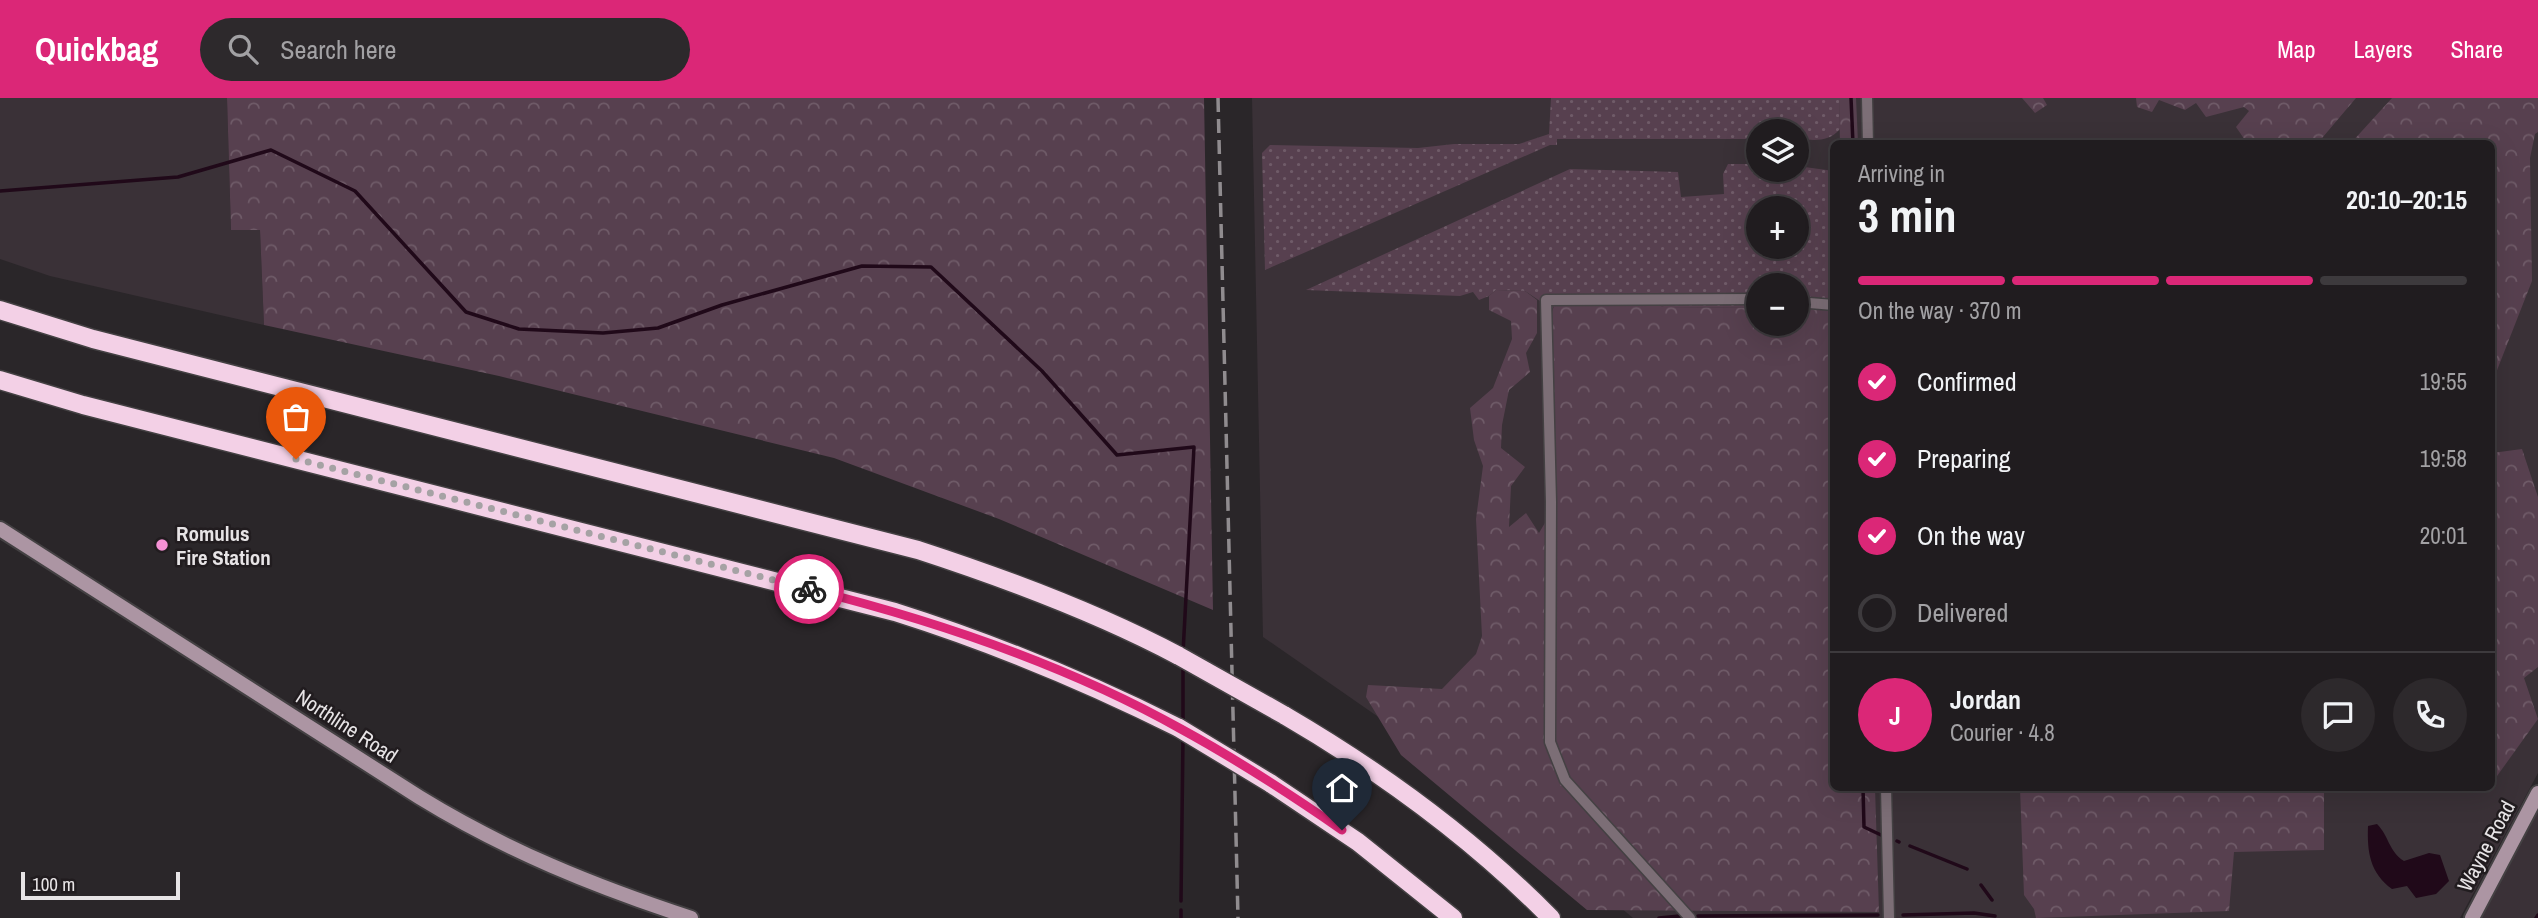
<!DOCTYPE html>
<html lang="en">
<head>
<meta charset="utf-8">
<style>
  body { margin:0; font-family:"Archivo Narrow",sans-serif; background:#2d292c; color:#f1f3f6; height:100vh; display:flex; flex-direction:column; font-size:26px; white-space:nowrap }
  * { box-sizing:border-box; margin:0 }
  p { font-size:23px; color:#a2a1a4 }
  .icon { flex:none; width:38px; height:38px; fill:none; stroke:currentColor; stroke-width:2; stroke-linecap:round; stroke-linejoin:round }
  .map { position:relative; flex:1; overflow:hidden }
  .drawer { position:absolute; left:1830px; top:42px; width:665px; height:651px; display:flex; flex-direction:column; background:#201c1f; border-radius:10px; box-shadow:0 7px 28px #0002,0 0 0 2px #3d3a3d }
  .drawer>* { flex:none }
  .buttons { position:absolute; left:1746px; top:21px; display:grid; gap:14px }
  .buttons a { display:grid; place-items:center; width:63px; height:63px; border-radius:50%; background:#201c1f; box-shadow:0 7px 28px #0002,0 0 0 2px #3d3a3d; font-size:35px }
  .scale { position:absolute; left:21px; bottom:18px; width:159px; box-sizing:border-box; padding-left:7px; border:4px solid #e7e4e6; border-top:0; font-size:19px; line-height:24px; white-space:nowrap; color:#e7e4e6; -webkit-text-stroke:5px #211c1f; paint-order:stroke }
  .pin { position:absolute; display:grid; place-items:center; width:60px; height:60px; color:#fff; margin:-72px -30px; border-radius:50% 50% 50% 0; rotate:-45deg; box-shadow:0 0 7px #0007 }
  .pin .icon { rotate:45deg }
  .courier { position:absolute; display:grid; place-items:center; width:70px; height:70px; margin:-35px; border:5px solid #db2777; border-radius:50%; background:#fff; color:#222; box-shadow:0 2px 9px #0007 }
  .headline em { font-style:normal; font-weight:700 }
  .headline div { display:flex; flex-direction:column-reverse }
  .headline { display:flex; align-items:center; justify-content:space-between; height:119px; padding:0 28px }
  h1 { font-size:46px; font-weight:700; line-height:52px }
  .bar { display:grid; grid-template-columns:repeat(4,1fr); gap:10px 7px; align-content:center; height:84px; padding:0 28px }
  .bar i { height:9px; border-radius:5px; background:#3d3a3d }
  .bar .active { background:#db2777 }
  .bar p { grid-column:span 4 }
  .line { display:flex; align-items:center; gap:18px; padding:0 28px; border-top:2px solid #3d3a3d }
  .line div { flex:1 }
  .round { display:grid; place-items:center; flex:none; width:74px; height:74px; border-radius:37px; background:#2d292c }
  ol { padding:0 28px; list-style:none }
  li { display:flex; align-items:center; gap:21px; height:77px }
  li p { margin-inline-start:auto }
  li .icon { padding:7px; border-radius:50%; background:#db2777; color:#fff; stroke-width:4 }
  li:last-child { color:#a2a1a4 }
  li i { width:38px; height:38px; border:4px solid #3d3a3d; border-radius:50% }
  header { display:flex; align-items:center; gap:42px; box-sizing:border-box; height:98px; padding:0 35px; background:#db2777; color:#fff }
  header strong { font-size:33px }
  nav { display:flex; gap:38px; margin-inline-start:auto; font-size:24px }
  .search { width:490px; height:63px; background:#2d292c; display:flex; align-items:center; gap:18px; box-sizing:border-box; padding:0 24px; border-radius:38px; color:#a2a1a4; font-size:26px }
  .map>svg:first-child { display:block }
  .built { fill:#3a3137; fill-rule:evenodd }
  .grass { fill:url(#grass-dots); fill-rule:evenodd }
  .forest { fill:url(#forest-crowns) }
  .water { fill:#200919 }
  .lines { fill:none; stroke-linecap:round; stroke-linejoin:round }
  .stream { stroke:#200919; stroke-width:3.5 }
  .street-casing { stroke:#444143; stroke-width:13 }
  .secondary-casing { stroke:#444143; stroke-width:18 }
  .highway-casing { stroke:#444143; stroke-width:21 }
  .street { stroke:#7c6e76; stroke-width:10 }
  .secondary { stroke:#ac95a3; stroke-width:14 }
  .highway { stroke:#f3d0e6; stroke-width:18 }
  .rail { stroke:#908c8f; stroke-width:3.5; stroke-dasharray:14 7; stroke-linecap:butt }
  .highway-bridge-casing { stroke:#444143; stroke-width:21; stroke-linecap:butt }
  .highway-bridge { stroke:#f3d0e6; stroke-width:18 }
  .done { stroke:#a5a2a4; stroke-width:7; stroke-dasharray:0 12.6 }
  .route { stroke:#db2777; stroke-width:9 }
  .poi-dot { fill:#f491d4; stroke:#211c1f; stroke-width:2.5 }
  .labels { text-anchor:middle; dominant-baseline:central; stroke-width:5; stroke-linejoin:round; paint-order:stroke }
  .poi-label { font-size:21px; font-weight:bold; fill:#e7e4e6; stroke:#211c1f; text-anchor:start }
  .street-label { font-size:21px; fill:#e7e4e6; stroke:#211c1f }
</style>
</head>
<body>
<header>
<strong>Quickbag</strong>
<div class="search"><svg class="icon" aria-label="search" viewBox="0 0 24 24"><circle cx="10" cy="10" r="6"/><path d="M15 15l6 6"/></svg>Search here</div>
<nav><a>Map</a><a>Layers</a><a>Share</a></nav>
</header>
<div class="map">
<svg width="2538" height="820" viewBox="0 0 2538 820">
  <defs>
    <pattern id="grass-dots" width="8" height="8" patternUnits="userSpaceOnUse" patternTransform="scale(1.75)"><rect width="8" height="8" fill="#57404f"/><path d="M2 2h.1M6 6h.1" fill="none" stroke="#6f5b68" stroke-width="1.8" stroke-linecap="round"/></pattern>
    <pattern id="forest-crowns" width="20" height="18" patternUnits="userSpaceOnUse" patternTransform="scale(1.75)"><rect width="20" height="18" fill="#57404f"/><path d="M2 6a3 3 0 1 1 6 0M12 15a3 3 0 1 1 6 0" fill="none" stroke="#6f5b68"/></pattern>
  </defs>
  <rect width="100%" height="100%" fill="#2a2629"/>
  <!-- built -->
  <path class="built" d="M0,0H227L231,132H260L264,227L50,178L0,161Z
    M1252,0H2538V675L2460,820H1633L1472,684L1263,539ZM1759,33H1797V72H1759ZM1834,46H2492V690H1834ZM1759,110H1797V149H1759ZM1759,187H1797V226H1759Z
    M2538,704V820H2480Z"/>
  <!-- grass -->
  <path class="grass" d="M1551,0H1839L1840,31C1828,45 1814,42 1797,41V33H1759V41H1557V47H1550L1265,172L1262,55L1270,47L1418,50L1454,46H1519L1549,36Z
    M1728,66H1759V72H1797V68L1834,73V209L1797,208V187H1759V210L1664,209L1653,206L1636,205L1554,208L1552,211L1525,193L1496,192L1489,198L1479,202L1473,194L1460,198L1306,192L1570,71L1678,74L1681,99L1724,96L1723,76ZM1759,110H1797V149H1759Z"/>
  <!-- forest -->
  <path class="forest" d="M227,0H1204L1213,512L999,421L834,360L499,278L264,227L260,132H231Z
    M1839,0H1856L1858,45H1840Z
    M2022,0H2043L2047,7L2035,15Z
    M2136,0H2356L2317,46L2247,45L2236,29L2249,13L2244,9L2206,19L2196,5L2185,12L2159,2L2152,14L2137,9Z
    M2392,0H2538V34L2535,36L2530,60L2532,183L2492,285V46L2351,45Z
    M1496,192L1525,193L1537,202V235L1526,255L1530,274L1509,292L1502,327L1501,350L1525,369L1511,388L1509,429L1526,415L1539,435L1552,413L1556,379L1548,225L1554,208C1577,205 1598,207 1620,207C1636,207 1649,204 1664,209L1759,210V226H1797V208L1834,209V690H1875L1879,814L1587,812L1401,657L1366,599L1368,587L1442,591L1476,556L1482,538L1476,421L1483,368L1474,342L1470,310L1493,290L1512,241L1511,223L1489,212V198Z
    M2522,351L2538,399V569L2524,580L2538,621L2492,685V355Z
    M2020,690H2324V752L2234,754L2229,813L2036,820L2034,811L2024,797Z"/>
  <!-- water -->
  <path class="water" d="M2377,726C2389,738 2389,754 2404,763L2429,755L2440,757L2449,783L2436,796L2416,800L2407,788L2392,791C2370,775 2367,754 2368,728Z"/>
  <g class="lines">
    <!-- stream -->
    <path class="stream" d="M1851,0L1853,46
      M0,93L178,79L271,52L355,93L466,214L519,231L603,235L658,230L722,207L862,168L931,169L1042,273L1117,357L1194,349L1183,555
      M1183,566V625
      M1863,690L1864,729L1881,737
      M1897,743L1899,744
      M1910,748L1967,771
      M1981,787L1992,802
      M1181,803L1183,640
      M1903,817L1974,815L1995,818
      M1698,818L1878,817
      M1181,820V812
      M1659,820L1680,818
      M2536,820L2538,817"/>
    <!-- street casing -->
    <g class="street-casing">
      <path id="street" d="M1867,0L1868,46
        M1797,204L1834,207
        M1886,690L1889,820
        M1690,820L1565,682L1550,644L1551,404L1546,202L1759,201"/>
    </g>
    <!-- secondary casing -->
    <g class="secondary-casing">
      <path id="secondary" d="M0,431L419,699C507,753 594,788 691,820
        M2472,820L2538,695"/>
    </g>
    <!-- highway casing -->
    <g class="highway-casing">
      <path id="highway" d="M0,212L93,241L918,452C1007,481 1096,514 1179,558
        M0,282L83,307L895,514C993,545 1087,584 1179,630
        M1284,617C1380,673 1473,741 1551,820
        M1270,685L1358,744L1453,820"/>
    </g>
    <!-- street -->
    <use href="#street" class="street"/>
    <!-- secondary -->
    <use href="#secondary" class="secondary"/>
    <!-- highway -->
    <use href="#highway" class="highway"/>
    <!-- rail -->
    <path class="rail" d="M1218,0L1238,820"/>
    <!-- highway-bridge casing -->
    <g class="highway-bridge-casing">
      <path id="highway-bridge" d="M1179,558L1284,617
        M1179,630L1270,685"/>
    </g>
    <!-- highway-bridge -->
    <use href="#highway-bridge" class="highway-bridge"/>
  </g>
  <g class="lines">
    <!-- done -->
    <path class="done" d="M296,361L809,491"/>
    <!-- route -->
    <path class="route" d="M809,491C937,523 1065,566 1181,631C1236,661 1290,696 1342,732"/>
  </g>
  <!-- markers -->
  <circle class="poi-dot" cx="162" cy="447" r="7"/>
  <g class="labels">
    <!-- poi labels -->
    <g class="poi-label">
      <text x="176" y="435">Romulus<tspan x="176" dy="24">Fire Station</tspan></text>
    </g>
    <!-- street labels -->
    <g class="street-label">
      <text transform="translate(347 628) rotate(33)">Northline Road</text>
      <text transform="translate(2486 748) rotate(-62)">Wayne Road</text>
    </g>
  </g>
</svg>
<div class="buttons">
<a><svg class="icon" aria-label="layers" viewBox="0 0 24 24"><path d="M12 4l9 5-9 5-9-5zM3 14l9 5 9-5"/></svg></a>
<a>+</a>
<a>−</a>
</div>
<div class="scale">100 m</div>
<div class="pin" style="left:296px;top:361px;background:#ea580c"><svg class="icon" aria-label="bag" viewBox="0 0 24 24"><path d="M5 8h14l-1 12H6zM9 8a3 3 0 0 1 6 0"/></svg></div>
<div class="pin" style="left:1342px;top:732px;background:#1f2937"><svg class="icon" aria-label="home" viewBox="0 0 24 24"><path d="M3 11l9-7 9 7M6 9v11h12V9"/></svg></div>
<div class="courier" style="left:809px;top:491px"><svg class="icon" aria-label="bike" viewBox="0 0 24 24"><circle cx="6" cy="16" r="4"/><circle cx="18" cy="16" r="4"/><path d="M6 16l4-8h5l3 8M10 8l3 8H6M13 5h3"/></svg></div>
<section class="drawer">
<div class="headline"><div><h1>3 min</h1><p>Arriving in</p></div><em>20:10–20:15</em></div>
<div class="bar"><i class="active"></i><i class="active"></i><i class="active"></i><i></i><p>On the way · 370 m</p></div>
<ol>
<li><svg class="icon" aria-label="check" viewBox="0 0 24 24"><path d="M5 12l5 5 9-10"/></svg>Confirmed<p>19:55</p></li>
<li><svg class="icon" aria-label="check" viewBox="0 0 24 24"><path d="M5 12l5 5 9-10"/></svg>Preparing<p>19:58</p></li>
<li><svg class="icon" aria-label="check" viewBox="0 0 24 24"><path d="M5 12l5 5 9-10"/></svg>On the way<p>20:01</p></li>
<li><i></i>Delivered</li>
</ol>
<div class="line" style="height:126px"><b class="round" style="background:#db2777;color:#fff">J</b><div><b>Jordan</b><p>Courier · 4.8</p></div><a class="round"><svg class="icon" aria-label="chat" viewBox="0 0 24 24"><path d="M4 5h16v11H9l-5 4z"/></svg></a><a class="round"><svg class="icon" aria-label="phone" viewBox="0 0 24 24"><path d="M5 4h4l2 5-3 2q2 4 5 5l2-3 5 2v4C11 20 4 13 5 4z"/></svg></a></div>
</section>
</div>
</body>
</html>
